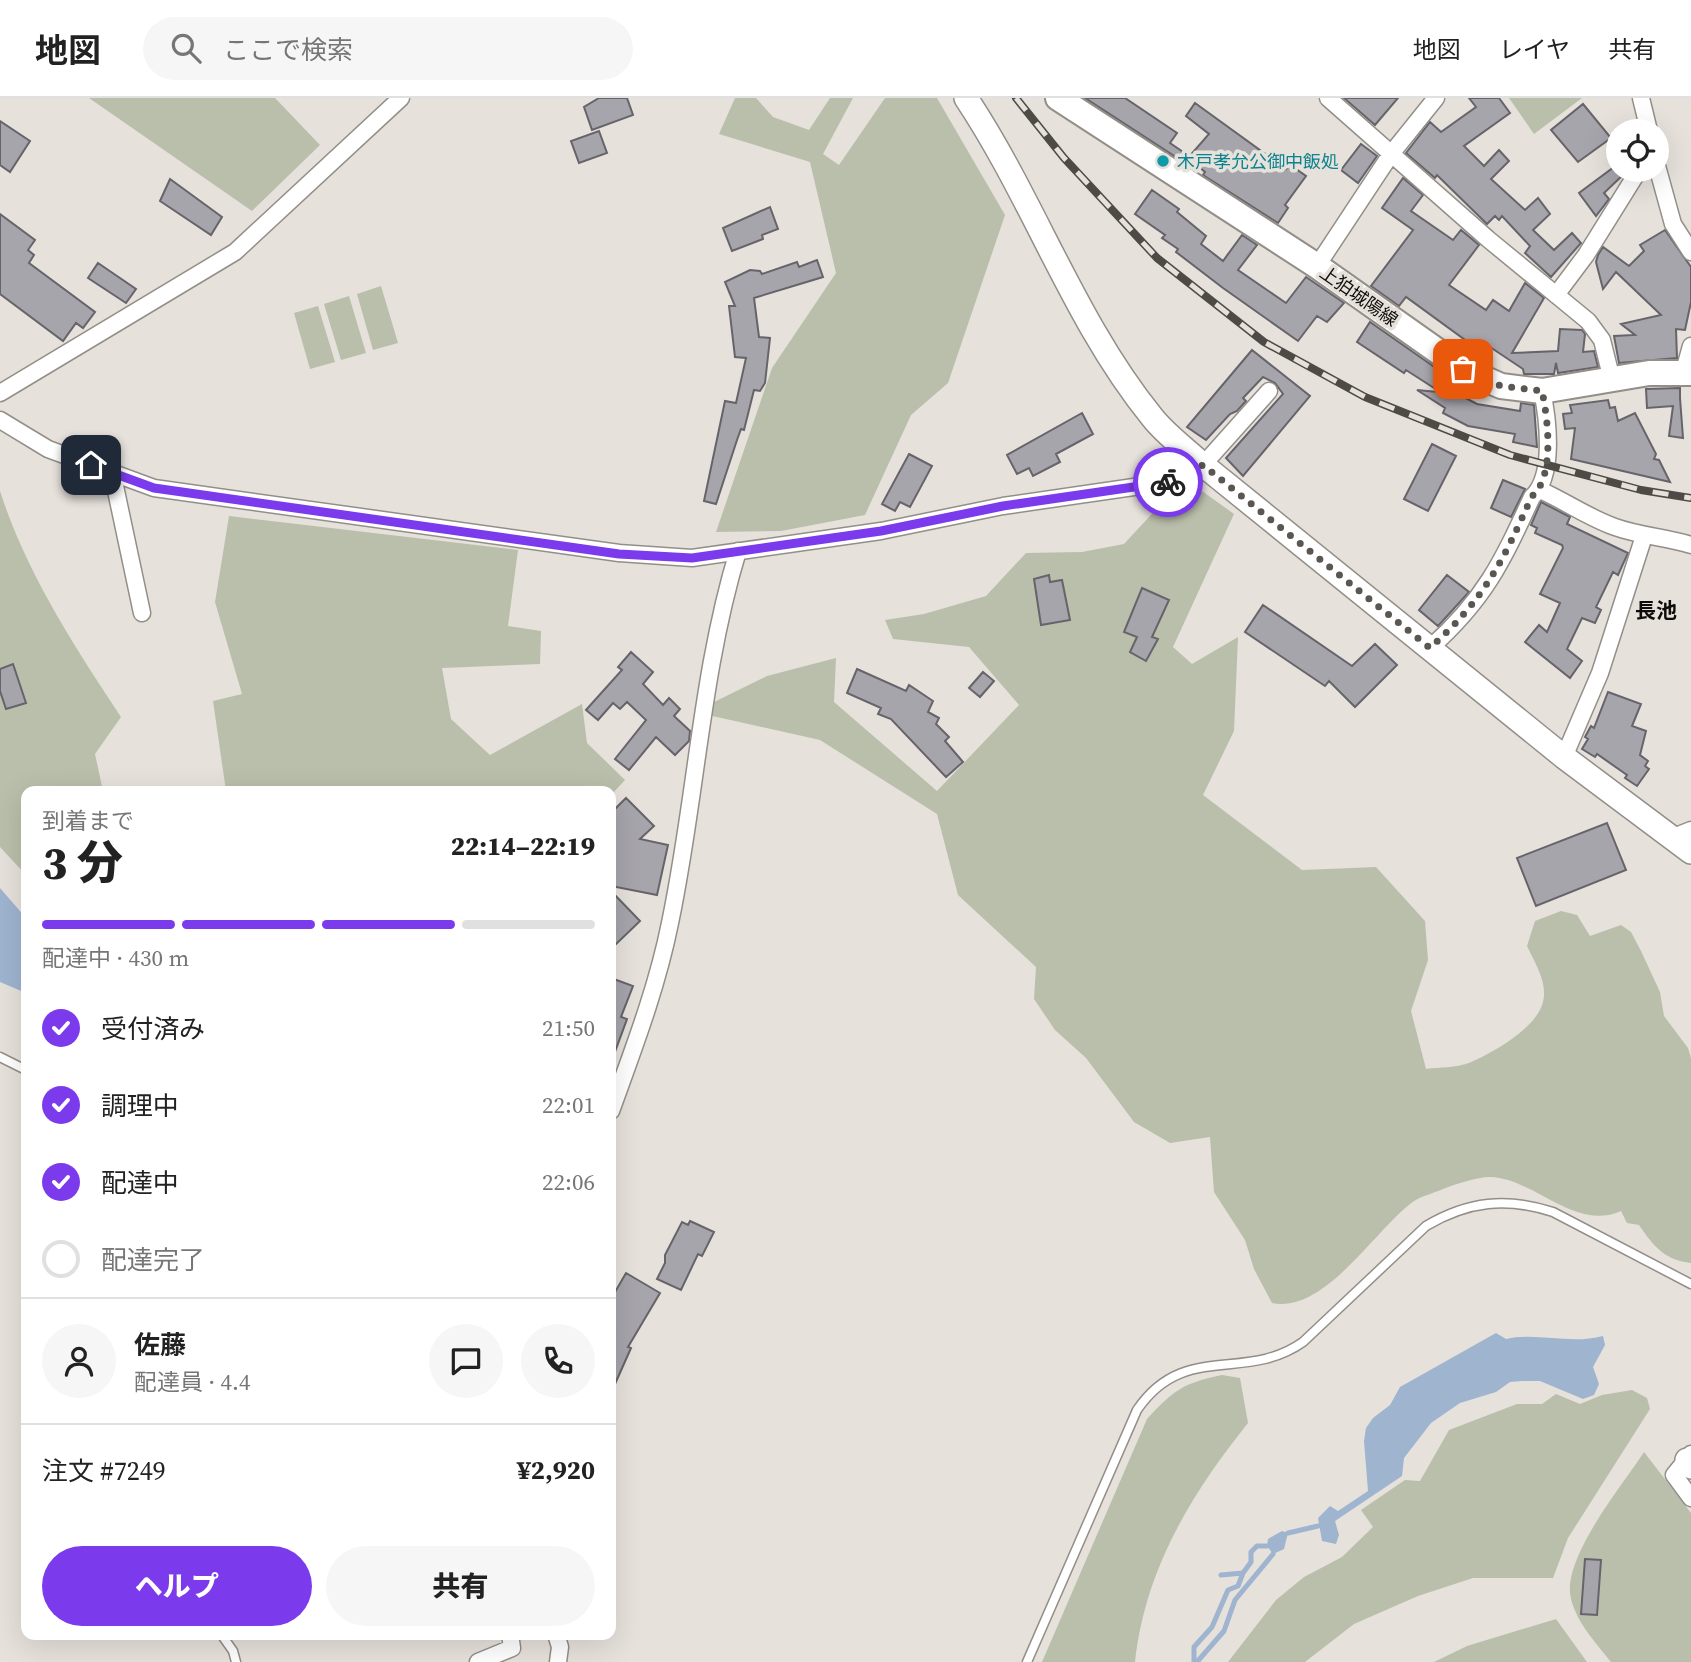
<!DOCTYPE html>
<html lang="ja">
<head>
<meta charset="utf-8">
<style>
  body { margin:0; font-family:"Source Serif 4","Noto Sans JP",serif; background:#f6f6f6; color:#222; height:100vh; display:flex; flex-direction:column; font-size:26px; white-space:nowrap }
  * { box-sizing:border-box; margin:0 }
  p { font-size:23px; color:#767676 }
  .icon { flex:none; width:38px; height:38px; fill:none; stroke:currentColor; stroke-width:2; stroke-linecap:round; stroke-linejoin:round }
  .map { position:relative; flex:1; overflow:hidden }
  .details { position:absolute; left:21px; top:688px; width:595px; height:854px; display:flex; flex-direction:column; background:#fff; border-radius:14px; box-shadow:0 7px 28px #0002 }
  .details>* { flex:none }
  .fabs { position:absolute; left:1606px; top:21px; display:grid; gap:14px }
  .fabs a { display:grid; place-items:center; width:63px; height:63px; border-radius:50%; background:#fff; box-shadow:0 7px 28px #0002; font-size:35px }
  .pin { position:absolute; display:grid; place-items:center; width:60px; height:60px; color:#fff; margin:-30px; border-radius:14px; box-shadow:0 4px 10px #0006 }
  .courier { position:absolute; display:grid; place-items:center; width:70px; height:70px; margin:-35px; border:5px solid #7c3aed; border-radius:50%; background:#fff; color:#222; box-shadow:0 2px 9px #0007 }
  .summary em { font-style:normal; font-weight:800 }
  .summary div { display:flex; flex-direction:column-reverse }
  .summary { display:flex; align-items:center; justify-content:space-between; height:119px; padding:0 21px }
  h1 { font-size:46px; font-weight:800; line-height:52px }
  .bar { display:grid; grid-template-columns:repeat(4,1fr); gap:10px 7px; align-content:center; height:84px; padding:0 21px }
  .bar i { height:9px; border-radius:5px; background:#e0e0e0 }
  .bar .selected { background:#7c3aed }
  .bar p { grid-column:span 4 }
  .line { display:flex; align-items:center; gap:18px; padding:0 21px; border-top:2px solid #e0e0e0 }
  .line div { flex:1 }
  .round { display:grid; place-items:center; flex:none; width:74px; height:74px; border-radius:37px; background:#f6f6f6 }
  ol { padding:0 21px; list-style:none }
  li { display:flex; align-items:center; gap:21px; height:77px }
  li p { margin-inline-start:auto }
  li .icon { padding:7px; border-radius:50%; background:#7c3aed; color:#fff; stroke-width:4 }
  li:last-child { color:#767676 }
  li i { width:38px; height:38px; border:4px solid #e0e0e0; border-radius:50% }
  .action { display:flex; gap:14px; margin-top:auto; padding:14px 21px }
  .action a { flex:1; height:80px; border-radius:42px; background:#7c3aed; color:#fff; font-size:28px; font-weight:800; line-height:80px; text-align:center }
  .action a+a { background:#f6f6f6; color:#222 }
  header { display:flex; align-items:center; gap:42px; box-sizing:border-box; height:98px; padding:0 35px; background:#fff; border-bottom:2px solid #e0e0e0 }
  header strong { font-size:33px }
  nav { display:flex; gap:38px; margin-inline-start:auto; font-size:24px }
  .search { width:490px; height:63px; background:#f6f6f6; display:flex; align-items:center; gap:18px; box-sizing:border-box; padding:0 24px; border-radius:38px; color:#767676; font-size:26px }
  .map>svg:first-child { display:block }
  .green { fill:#b9bfab }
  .water { fill:#9eb4cf }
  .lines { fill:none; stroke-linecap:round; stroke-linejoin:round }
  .stream { stroke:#9eb4cf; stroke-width:5 }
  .building { fill:#a7a5ac; stroke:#66646a; stroke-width:2 }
  .lane-casing { stroke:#938e88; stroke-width:11 }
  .street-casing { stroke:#938e88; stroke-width:19 }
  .secondary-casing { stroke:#938e88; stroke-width:26 }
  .primary-casing { stroke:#938e88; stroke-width:28 }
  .lane { stroke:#fff; stroke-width:8 }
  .street { stroke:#fff; stroke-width:16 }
  .secondary { stroke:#fff; stroke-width:23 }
  .primary { stroke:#fff; stroke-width:24 }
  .rail-casing { stroke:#4e4b47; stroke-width:8 }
  .rail { stroke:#e6e1db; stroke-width:5; stroke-dasharray:16; stroke-linecap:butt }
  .done { stroke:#5a5753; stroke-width:7; stroke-dasharray:0 12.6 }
  .route { stroke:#7c3aed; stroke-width:9 }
  .culture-dot { fill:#0f9aa8; stroke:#e6e1db; stroke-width:2.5 }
  .labels { text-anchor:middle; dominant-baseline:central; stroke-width:7; stroke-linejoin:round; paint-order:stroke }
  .culture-label { font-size:18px; fill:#0d838f; stroke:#e6e1db; text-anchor:start }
  .street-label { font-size:18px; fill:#0e0c0a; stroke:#e6e1db }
  .quarter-label { font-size:21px; font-weight:bold; fill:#0e0c0a; stroke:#e6e1db }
</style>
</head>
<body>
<header>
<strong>地図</strong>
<div class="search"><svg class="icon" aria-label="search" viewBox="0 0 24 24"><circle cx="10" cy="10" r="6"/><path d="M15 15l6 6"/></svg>ここで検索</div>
<nav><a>地図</a><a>レイヤ</a><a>共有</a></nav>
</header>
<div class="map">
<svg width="1691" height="1564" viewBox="0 0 1691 1564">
  <rect width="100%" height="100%" fill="#e6e1db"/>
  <!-- green -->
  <path class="green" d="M89,0H275L320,47L252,113Z
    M735,0H756L773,19L809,32L830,0H853L823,56L839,67L885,0H937L1005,117L948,285L911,317L865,417L781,433L716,434L772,270L836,175L810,64L719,36Z
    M1509,0H1582L1534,36Z
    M381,188L398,245L373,252L357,196Z
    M349,198L366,255L341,262L324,206Z
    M318,208L335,264L310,271L294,215Z
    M0,393C26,474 74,548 121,619L95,656L103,693H26V777L0,749Z
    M1202,393L1234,416L1173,549L1192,566L1238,539L1234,633L1203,697L1302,772L1376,769L1425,823L1428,862L1411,913L1426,971C1440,969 1456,970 1469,965C1492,955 1537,930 1543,904C1548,885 1535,865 1527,848L1535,823L1561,813L1577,817L1590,838L1621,827L1631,834L1641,853L1660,894L1664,918L1688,950L1691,960V1165C1665,1162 1654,1149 1639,1127L1627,1125L1621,1113C1575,1134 1534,1080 1490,1079C1477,1079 1456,1086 1443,1091C1434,1095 1422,1098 1414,1103C1375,1131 1325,1216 1272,1205L1254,1171L1245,1142L1214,1094L1210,1039L1170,1045L1134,1024L1086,960L1055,932L1034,901L1036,869L958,797L937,716L820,642L708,617L712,605L767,578L836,560L834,604L937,693L1019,607L969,549L893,541L885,522L924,516L986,498L1026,455L1082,454L1124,446L1162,405Z
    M229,418L518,452L508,528L541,533L540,566L442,570L451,621L490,657L582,606L587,645L625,682L611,697V693H226L213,603L242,596L215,504Z
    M1222,1277L1240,1280L1248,1325C1191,1396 1145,1472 1135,1564H1042L1147,1321C1174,1292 1183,1285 1222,1277Z
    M1632,1292L1647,1300L1650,1311L1568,1440L1553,1480H1473L1418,1498L1354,1526L1305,1564H1228L1276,1502L1304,1479L1342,1459L1373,1429L1361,1412L1405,1382L1420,1383L1449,1332L1517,1306H1542L1556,1296L1580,1306L1602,1297Z
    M1644,1354L1691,1415V1564H1611C1596,1545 1577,1525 1571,1501C1561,1461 1622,1388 1644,1354Z
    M1556,1521L1587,1564H1434L1467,1548Z"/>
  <!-- water -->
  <path class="water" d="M0,790L26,820V895L0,884Z
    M1496,1235L1506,1241C1538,1234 1570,1247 1603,1238L1605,1247L1593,1269L1599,1286L1594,1297L1583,1301L1540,1283H1522L1510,1284L1496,1294L1460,1305L1431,1325L1404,1360L1402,1378L1335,1423L1339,1437L1336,1446L1322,1443L1318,1420L1330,1408L1338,1413L1368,1393L1364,1343L1366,1330L1373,1320L1390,1307L1400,1289Z
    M1282,1433L1288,1435L1284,1451L1273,1456L1267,1448L1268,1441Z"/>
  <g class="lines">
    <!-- stream -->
    <path class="stream" d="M1288,1435L1318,1428
      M1221,1477L1243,1475L1251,1464V1454L1257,1448H1267
      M1194,1564V1549L1212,1529L1228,1492L1238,1488L1243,1475
      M1197,1564L1224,1533L1235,1502L1273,1456"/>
  </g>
  <!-- building -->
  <path class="building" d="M599,0H627L633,17L592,32L584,9Z
    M1085,0H1125L1177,35L1170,45L1186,56L1182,63Z
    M1344,0H1398L1375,27Z
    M1469,0H1499L1510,15L1464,48L1484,68L1499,52L1509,63L1491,81L1525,112L1538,100L1550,116L1533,132L1554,152L1572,135L1581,145L1551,179L1525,155L1530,148L1502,118L1499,122L1495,118L1487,126L1437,77L1435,80L1406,55L1430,24L1441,34L1476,9Z
    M1195,5L1286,71L1289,66L1306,78L1285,107L1288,110L1278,125L1203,77L1205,74L1188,60L1209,36L1186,18Z
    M1583,6L1611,40L1578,64L1551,32Z
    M0,23L30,43L10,74L0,67Z
    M599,33L607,55L579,65L571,43Z
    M1361,46L1377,58L1358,85L1341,72Z
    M1618,66L1619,72L1625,75L1604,95L1609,101L1596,118L1579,95Z
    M1403,80L1423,97L1411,113L1453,142L1461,132L1479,147L1449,187L1486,212L1493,202L1509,213L1525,185L1544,200L1512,255L1558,253L1560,231L1582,232L1585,236L1583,254L1594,253L1598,269L1558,275L1556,265L1554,276H1524L1523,271L1484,245L1479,252L1406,199L1399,208L1371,188L1413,132L1382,110Z
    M170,81L222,119L211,137L160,103Z
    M1152,92L1179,111L1177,114L1206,138L1201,146L1223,163L1242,137L1257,147L1238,172L1286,205L1306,179L1344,205L1327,224L1317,218L1298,243L1223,190L1176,154L1178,151L1162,140L1165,137L1135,116Z
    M770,109L778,131L762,137L763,141L732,153L723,130Z
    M0,116L35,142L28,152L34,157L29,165L95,214L83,230L76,225L63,243L0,196Z
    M1665,132L1691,169V204L1685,232L1676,231L1677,260L1619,265L1614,238L1635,237L1621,226L1661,217L1616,174L1603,191L1596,164L1598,157L1603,149L1629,168L1644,153L1640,147Z
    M817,162L823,179L754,200L759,239L770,240L765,285L760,293L754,292L744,332L741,331L737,342L716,406L704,403L725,303L736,305L746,260L735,259L729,208H735L725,184L750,172L760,173L762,176L797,164L799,169Z
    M98,165L136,191L126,205L88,180Z
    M1370,224L1440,273L1434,282V290L1406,272L1404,275L1357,244Z
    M1252,252L1310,298L1243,378L1226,360L1283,296L1275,285L1263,279L1243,300L1246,303L1237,313L1230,316L1206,342L1187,329Z
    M1680,290V300L1683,340L1669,338L1673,308L1647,310L1646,291Z
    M1417,292L1458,296L1477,306L1520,313L1521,305L1534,307L1537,349L1513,344L1515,336L1468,328L1443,315L1445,310Z
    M1608,302L1610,310L1615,309L1618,323L1635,315L1656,356L1654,361L1659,362L1670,384L1571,361L1575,330L1565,331L1563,316L1572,315L1570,307Z
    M1082,315L1093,336L1056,356L1060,364L1033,378L1029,370L1017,376L1007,357Z
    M1432,346L1456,358L1428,413L1404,401Z
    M909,356L932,368L910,409L900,404L895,413L882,406Z
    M1503,382L1525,391L1511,419L1491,410Z
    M1541,404L1570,419L1567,426L1628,455L1618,477L1613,474L1596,509L1601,512L1595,525L1582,520L1567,551L1582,563L1570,580L1525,544L1539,527L1547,534L1560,505L1540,496L1563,450L1562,447L1535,435L1537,430L1531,427Z
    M1049,477L1050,484L1062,482L1070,522L1041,527L1034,481Z
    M1447,477L1469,494L1438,528L1419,512Z
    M1142,490L1169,502L1152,539L1158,541L1146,563L1130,554L1137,539L1124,534Z
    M1263,507L1352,568L1375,546L1397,567L1355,609L1329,583L1325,588L1245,534Z
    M631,554L653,574L643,586L663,607L669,600L680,611L674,618L690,633L689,643L675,657L656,639L629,672L615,661L646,622L627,604L620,611L613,605L598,622L586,612L622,572L618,569Z
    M13,566L26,605L6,611L0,593V571Z
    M857,571L906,593L909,587L933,603L928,614L939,620L936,626L949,639L945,643L963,664L946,679L891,621L878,616L881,610L847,595Z
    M983,574L994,583L980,599L969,590Z
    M1608,594L1641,606L1632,628L1646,633L1640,657L1648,663L1645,668L1649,671L1637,688L1625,680L1627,677L1597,656L1595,659L1582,651L1588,641L1585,639L1591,628L1594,630Z
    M626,700L654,728L640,741L668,747L657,797L611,788V715Z
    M1607,725L1626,772L1536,808L1517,760Z
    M611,793L640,823L611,851Z
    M611,880L633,888L621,919L627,921L612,962Z
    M690,1123L714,1134L702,1158L698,1156L681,1192L657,1181L665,1165V1157L682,1124L688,1127Z
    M626,1175L660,1195L628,1249L631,1250L611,1295V1245L615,1235L611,1232V1201Z
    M1585,1461L1601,1462L1597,1517L1581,1516Z"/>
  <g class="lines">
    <!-- lane casing -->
    <g class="lane-casing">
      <path id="lane" d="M0,959L26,972
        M221,1536L233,1553L236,1564
        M1027,1564L1137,1312C1184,1243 1245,1285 1303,1244L1426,1128C1468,1103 1507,1099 1553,1114L1691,1186"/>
    </g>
    <!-- street casing -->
    <g class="street-casing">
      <path id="street" d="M1328,0L1488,141L1588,223L1602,242L1612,282
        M1641,0L1649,33
        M1657,68L1673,126L1691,154
        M1317,168L1391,56L1436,0
        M1556,197L1586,157L1639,72
        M1684,273L1691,248
        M0,295L235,154L401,0
        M0,322L48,351L154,390L619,455L692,460L881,433L1003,408L1175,383L1203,367L1269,293
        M112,374L142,515
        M1540,392C1565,403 1589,420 1615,429C1640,438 1666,439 1691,447
        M1430,550C1485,501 1502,464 1532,399C1555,378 1548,321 1542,293
        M1564,659L1600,575L1644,438
        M1671,740L1691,732
        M611,1013C633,952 657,890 670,825C696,702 701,574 738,453
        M1691,1356L1674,1377L1691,1400
        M556,1536L560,1549L558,1564
        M478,1564L512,1550L510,1536"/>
    </g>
    <!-- secondary casing -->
    <g class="secondary-casing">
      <path id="secondary" d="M966,0C1034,102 1074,223 1152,319C1166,337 1186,351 1203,367L1564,659L1691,754
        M1687,1362L1691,1369"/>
    </g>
    <!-- primary casing -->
    <g class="primary-casing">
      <path id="primary" d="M1058,0L1317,168L1463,271L1501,288L1542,293L1649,275H1691"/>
    </g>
    <!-- lane -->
    <use href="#lane" class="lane"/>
    <!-- street -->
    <use href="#street" class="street"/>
    <!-- secondary -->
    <use href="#secondary" class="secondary"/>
    <!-- primary -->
    <use href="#primary" class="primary"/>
    <!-- rail casing -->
    <g class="rail-casing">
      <path id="rail" d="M1016,0L1064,60L1157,160L1264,244L1365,299L1510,357L1641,392L1691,400"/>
    </g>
    <!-- rail -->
    <use href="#rail" class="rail"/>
  </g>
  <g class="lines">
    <!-- done -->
    <path class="done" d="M1168,384L1203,367L1430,550C1485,500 1502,465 1532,398C1555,379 1548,321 1542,293L1501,288L1463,271"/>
    <!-- route -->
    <path class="route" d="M91,367L154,390L619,456L692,460L881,433L1003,408L1168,384"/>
  </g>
  <!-- markers -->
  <circle class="culture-dot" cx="1163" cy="63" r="7"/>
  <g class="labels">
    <!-- culture labels -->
    <g class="culture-label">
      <text x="1177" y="63">木戸孝允公御中飯処</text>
    </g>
    <!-- street labels -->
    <g class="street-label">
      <text transform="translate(1359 198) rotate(35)">上狛城陽線</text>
    </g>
    <!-- quarter labels -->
    <g class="quarter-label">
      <text x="1656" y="512">長池</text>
    </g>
  </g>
</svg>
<div class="fabs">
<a><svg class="icon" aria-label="locate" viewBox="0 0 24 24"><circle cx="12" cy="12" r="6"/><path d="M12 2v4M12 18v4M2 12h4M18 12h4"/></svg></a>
</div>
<div class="pin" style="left:1463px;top:271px;background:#ea580c"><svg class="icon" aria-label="bag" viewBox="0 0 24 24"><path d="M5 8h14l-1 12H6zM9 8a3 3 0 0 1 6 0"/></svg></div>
<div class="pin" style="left:91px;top:367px;background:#1f2937"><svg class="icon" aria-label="home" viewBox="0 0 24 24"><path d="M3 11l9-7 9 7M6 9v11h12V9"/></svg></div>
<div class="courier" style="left:1168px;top:384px"><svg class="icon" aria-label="bike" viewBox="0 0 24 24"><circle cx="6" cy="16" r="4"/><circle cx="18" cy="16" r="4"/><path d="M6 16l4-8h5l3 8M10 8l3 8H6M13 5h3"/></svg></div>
<section class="details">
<div class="summary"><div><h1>3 分</h1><p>到着まで</p></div><em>22:14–22:19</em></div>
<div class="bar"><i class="selected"></i><i class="selected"></i><i class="selected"></i><i></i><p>配達中 · 430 m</p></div>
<ol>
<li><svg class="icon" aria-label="check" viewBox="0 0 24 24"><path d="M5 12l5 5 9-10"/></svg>受付済み<p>21:50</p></li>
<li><svg class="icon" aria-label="check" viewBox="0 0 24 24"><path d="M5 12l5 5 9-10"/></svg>調理中<p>22:01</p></li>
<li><svg class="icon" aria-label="check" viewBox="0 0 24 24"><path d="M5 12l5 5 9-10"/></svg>配達中<p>22:06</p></li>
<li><i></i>配達完了</li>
</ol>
<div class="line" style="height:126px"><a class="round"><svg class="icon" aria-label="person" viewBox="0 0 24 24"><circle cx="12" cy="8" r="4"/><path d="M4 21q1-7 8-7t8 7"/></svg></a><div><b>佐藤</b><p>配達員 · 4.4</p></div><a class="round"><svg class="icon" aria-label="chat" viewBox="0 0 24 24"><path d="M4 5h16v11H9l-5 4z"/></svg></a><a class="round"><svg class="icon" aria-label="phone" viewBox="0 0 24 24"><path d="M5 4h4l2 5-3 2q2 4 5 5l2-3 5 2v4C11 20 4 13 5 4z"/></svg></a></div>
<div class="line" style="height:91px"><div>注文 #7249</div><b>¥2,920</b></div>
<div class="action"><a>ヘルプ</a><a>共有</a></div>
</section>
</div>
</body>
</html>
